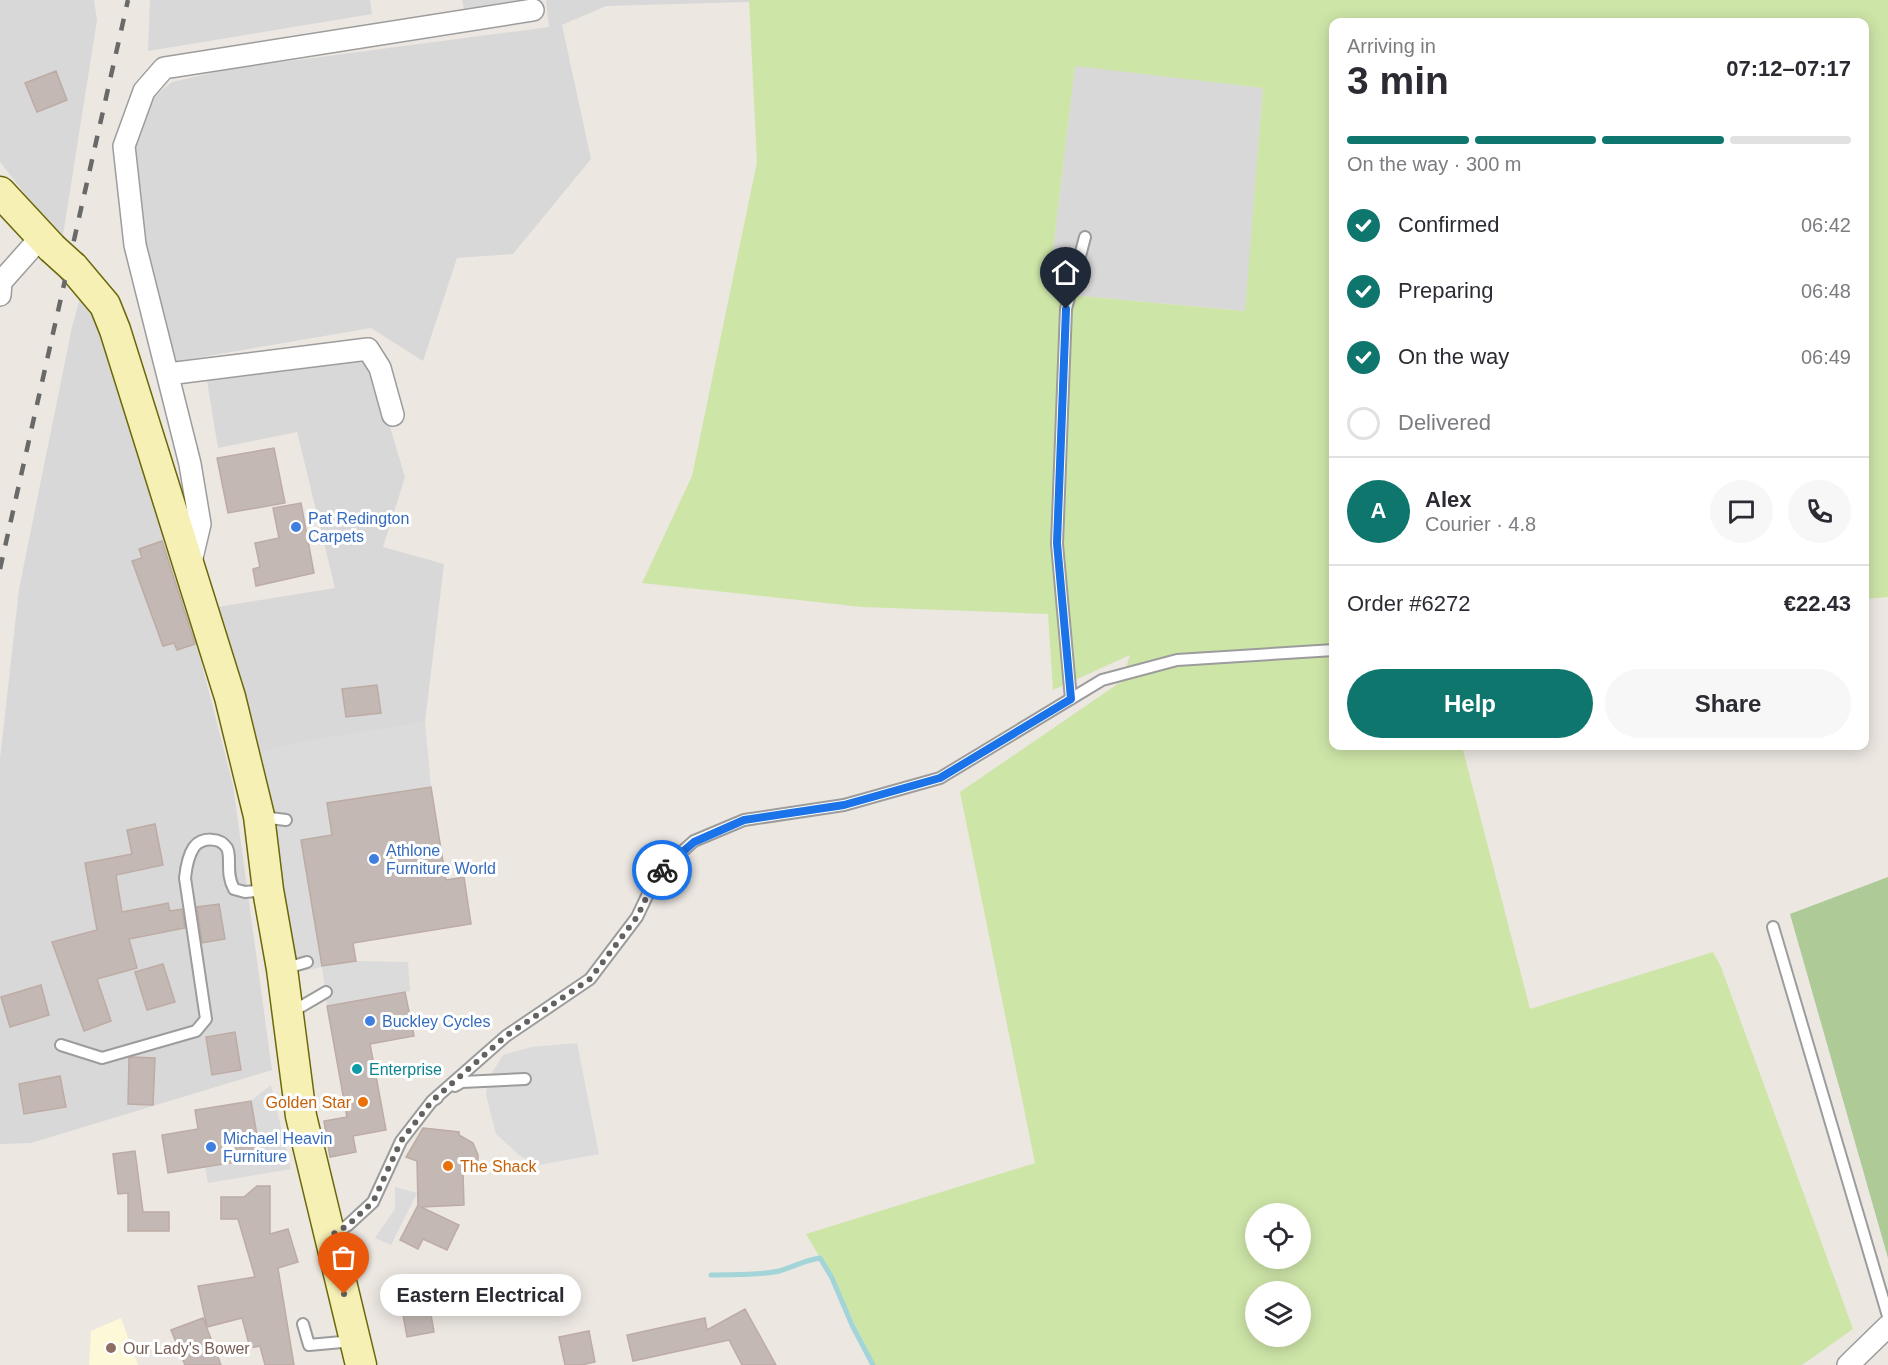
<!DOCTYPE html>
<html lang="en">
<head>
<meta charset="utf-8">
<style>
  body { margin:0; font-family:Arial,sans-serif; background:#f7f7f7; color:#2b2b33; height:100vh; display:flex; flex-direction:column; font-size:22px; white-space:nowrap }
  * { box-sizing:border-box; margin:0 }
  p { font-size:20px; color:#7c7c81 }
  .icon { flex:none; width:33px; height:33px; fill:none; stroke:currentColor; stroke-width:2; stroke-linecap:round; stroke-linejoin:round }
  .map { position:relative; flex:1; overflow:hidden }
  .details { position:absolute; left:1329px; top:18px; width:540px; height:732px; display:flex; flex-direction:column; background:#fff; border-radius:12px; box-shadow:0 3px 15px #0003 }
  .details>* { flex:none }
  .controls { position:absolute; left:1245px; top:1203px; display:grid; gap:12px }
  .controls a { display:grid; place-items:center; width:66px; height:66px; border-radius:50%; background:#fff; box-shadow:0 3px 15px #0003; font-size:30px }
  .pin { position:absolute; display:grid; place-items:center; width:51px; height:51px; color:#fff; margin:-62px -26px; border-radius:50% 50% 50% 0; rotate:-45deg; box-shadow:0 0 6px #0007 }
  .pin .icon { rotate:45deg }
  .courier { position:absolute; display:grid; place-items:center; width:60px; height:60px; margin:-30px; border:4px solid #1a73e8; border-radius:50%; background:#fff; color:#222; box-shadow:0 2px 8px #0007 }
  .bubble { position:absolute; height:42px; border-radius:21px; background:#fff; box-shadow:0 3px 15px #0003; font-size:20px; font-weight:700; line-height:42px; text-align:center }
  .overview em { font-style:normal; font-weight:700 }
  .overview div { display:flex; flex-direction:column-reverse }
  .overview { display:flex; align-items:center; justify-content:space-between; height:102px; padding:0 18px }
  h1 { font-size:39px; font-weight:700; line-height:45px }
  .bar { display:grid; grid-template-columns:repeat(4,1fr); gap:9px 6px; align-content:center; height:72px; padding:0 18px }
  .bar i { height:8px; border-radius:4px; background:#e1e1e2 }
  .bar .active { background:#0f766e }
  .bar p { grid-column:span 4 }
  .line { display:flex; align-items:center; gap:15px; padding:0 18px; border-top:2px solid #e1e1e2 }
  .line div { flex:1 }
  .round { display:grid; place-items:center; flex:none; width:63px; height:63px; border-radius:32px; background:#f7f7f7 }
  ol { padding:0 18px; list-style:none }
  li { display:flex; align-items:center; gap:18px; height:66px }
  li p { margin-inline-start:auto }
  li .icon { padding:6px; border-radius:50%; background:#0f766e; color:#fff; stroke-width:4 }
  li:last-child { color:#7c7c81 }
  li i { width:33px; height:33px; border:3px solid #e1e1e2; border-radius:50% }
  .button { display:flex; gap:12px; margin-top:auto; padding:12px 18px }
  .button a { flex:1; height:69px; border-radius:36px; background:#0f766e; color:#fff; font-size:24px; font-weight:700; line-height:69px; text-align:center }
  .button a+a { background:#f7f7f7; color:#2b2b33 }
  .map>svg:first-child { display:block }
  .residential { fill:#d9d8d8 }
  .education { fill:#fdf8d8 }
  .grass { fill:#cee5a8; fill-rule:evenodd }
  .forest { fill:#adca97 }
  .parking { fill:#dbdbdb }
  .lines { fill:none; stroke-linecap:round; stroke-linejoin:round }
  .stream { stroke:#a2d4d8; stroke-width:5 }
  .building { fill:#c3b8b4; stroke:#bdaba4; stroke-width:1.5 }
  .service-casing { stroke:#9c9c9c; stroke-width:14 }
  .minor-casing { stroke:#9c9c9c; stroke-width:24 }
  .secondary-casing { stroke:#6a6809; stroke-width:33 }
  .service { stroke:#fff; stroke-width:10 }
  .minor { stroke:#fff; stroke-width:21 }
  .secondary { stroke:#f6f0b5; stroke-width:30 }
  .rail { stroke:#696969; stroke-width:4.5; stroke-dasharray:12 12; stroke-linecap:butt }
  .secondary-bridge-casing { stroke:#6a6809; stroke-width:33; stroke-linecap:butt }
  .secondary-bridge { stroke:#f6f0b5; stroke-width:30 }
  .done { stroke:#646260; stroke-width:6; stroke-dasharray:0 10.8 }
  .route { stroke:#1a73e8; stroke-width:8 }
  .shop-dot { fill:#3f7fe0; stroke:#fff; stroke-width:2 }
  .culture-dot { fill:#0f9aa8; stroke:#fff; stroke-width:2 }
  .food-dot { fill:#e8710a; stroke:#fff; stroke-width:2 }
  .education-dot { fill:#8d6e63; stroke:#fff; stroke-width:2 }
  .labels { text-anchor:middle; dominant-baseline:central; stroke-width:6; stroke-linejoin:round; paint-order:stroke }
  .shop-label { font-size:16px; fill:#366cbe; stroke:#fff; text-anchor:start }
  .culture-label { font-size:16px; fill:#0d838f; stroke:#fff; text-anchor:start }
  .food-label { font-size:16px; fill:#c56008; stroke:#fff; text-anchor:end }
  .education-label { font-size:16px; fill:#785e54; stroke:#fff; text-anchor:start }
</style>
</head>
<body>
<div class="map">
<svg width="1888" height="1365" viewBox="0 0 1888 1365">
  <rect width="100%" height="100%" fill="#ece7e1"/>
  <!-- residential -->
  <path class="residential" d="M0,0H94L97,20L63,235L42,216L0,162Z
    M150,0H370L372,14L148,51Z
    M462,0H519L464,9Z
    M546,0H749V2L606,6L562,25L591,159L513,254L457,258L423,361L371,328L173,362L136,200L132,143L150,100L172,82L229,69L549,27Z
    M1075,65L1263,88L1246,311L1048,293Z
    M80,298L97,322L157,491L233,785L272,1070L31,1143L0,1144V759L19,589L72,327Z
    M361,359L372,367L405,477L383,547L444,564L425,722L256,753L217,607L335,588L297,432L218,448L207,381Z"/>
  <!-- education -->
  <path class="education" d="M121,1318L138,1365H89L91,1331Z"/>
  <!-- grass -->
  <path class="grass" d="M749,0H1888V597L1865,599L1864,22H1334V746H1462L1530,1009L1713,952L1721,967L1853,1329L1802,1365H875L832,1278L806,1234L1035,1163L960,792L1122,681L1130,655L1053,690L1048,614L862,607L642,583L692,476L757,162ZM1075,66L1263,88L1245,311L1048,293ZM1256,1214H1300V1258H1256ZM1256,1292H1300V1336H1256Z"/>
  <!-- forest -->
  <path class="forest" d="M1888,877V1258L1790,914Z"/>
  <!-- parking -->
  <path class="parking" d="M425,722L431,787L327,803L332,835L302,842L322,966L356,961L408,962L410,991L327,1006L322,967L292,973L256,753L298,742Z
    M577,1043L599,1154L539,1165L520,1156L496,1134L486,1095L488,1079L503,1055L532,1047Z
    M271,1085L291,1169L208,1183L205,1167L261,1158L251,1101Z
    M395,1187L417,1193L391,1245L375,1238L395,1209Z"/>
  <g class="lines">
    <!-- stream -->
    <path class="stream" d="M711,1275C733,1274 757,1276 779,1271C793,1267 805,1260 820,1258L832,1278L852,1325L873,1365"/>
  </g>
  <!-- building -->
  <path class="building" d="M56,71L67,100L37,112L25,83Z
    M274,448L285,503L228,513L217,458Z
    M301,503L314,573L256,586L253,569L260,567L255,543L279,538L273,508Z
    M162,541L195,644L177,650L174,643L163,646L132,561L142,558L139,549Z
    M377,685L381,713L346,717L342,689Z
    M431,787L446,880L464,877L471,924L353,943L356,961L322,966L301,840L332,835L327,803Z
    M155,824L163,865L116,875L122,912L168,903L170,911L182,909L185,928L129,939L137,968L97,979L111,1021L84,1031L52,942L97,930L85,863L132,854L127,830Z
    M219,904L225,939L202,943L197,907Z
    M163,964L175,1002L147,1010L135,972Z
    M41,985L49,1015L10,1027L1,997Z
    M405,992L414,1036L370,1044L386,1130L353,1136L356,1152L330,1157L324,1121L347,1117L327,1006Z
    M235,1032L241,1070L212,1075L206,1037Z
    M132,1057L155,1058L153,1105L128,1104L129,1058Z
    M60,1076L66,1107L24,1114L19,1084Z
    M251,1101L261,1158L168,1173L162,1135L198,1129L195,1110Z
    M423,1128L459,1132V1135L473,1143L478,1155V1171L463,1172L464,1205L421,1207L459,1225L447,1250L423,1239L418,1249L400,1240L418,1205L417,1161L406,1157Z
    M135,1151L143,1212H169V1231H128V1193L118,1194L113,1154Z
    M257,1186H270V1234L288,1229L298,1262L278,1268L294,1365H265L260,1346L250,1348L242,1318L207,1327L198,1286L255,1277L238,1219H221V1197H244Z
    M430,1309L434,1332L407,1337L403,1315Z
    M745,1309L776,1365H742L729,1340L633,1361L627,1335L705,1318L707,1330Z
    M203,1318L221,1365H185L171,1330Z
    M589,1331L595,1362L581,1365H565L559,1337Z"/>
  <g class="lines">
    <!-- service casing -->
    <g class="service-casing">
      <path id="service" d="M1071,699L1057,544L1066,309L1085,237
        M262,817L286,820
        M1773,927L1888,1316
        M283,969L307,962
        M290,1013L326,992
        M61,1045L102,1058L196,1031L206,1019L185,878C186,868 188,856 194,847C202,837 220,837 227,848C232,858 225,873 234,889L245,892L268,890
        M455,1086L462,1082L525,1079
        M432,1101L506,1036L590,979L637,917L658,873L694,841L744,820L844,805L940,778L1102,680L1177,660L1334,650
        M332,1235L348,1225L373,1202L401,1141L432,1101L437,1098
        M303,1324L309,1345L353,1341"/>
    </g>
    <!-- minor casing -->
    <g class="minor-casing">
      <path id="minor" d="M0,295L1,282L41,237
        M168,374L368,349L380,368L393,415
        M190,566L200,524L190,464L135,245L124,146L144,91L164,68L533,10
        M1848,1365L1888,1326"/>
    </g>
    <!-- secondary casing -->
    <g class="secondary-casing">
      <path id="secondary" d="M0,192L52,248
        M73,267L105,305L115,330L230,697L259,816L268,890L282,969L301,1116L361,1365"/>
    </g>
    <!-- service -->
    <use href="#service" class="service"/>
    <!-- minor -->
    <use href="#minor" class="minor"/>
    <!-- secondary -->
    <use href="#secondary" class="secondary"/>
    <!-- rail -->
    <path class="rail" d="M0,569L128,0"/>
    <!-- secondary-bridge casing -->
    <g class="secondary-bridge-casing">
      <path id="secondary-bridge" d="M52,248L73,267"/>
    </g>
    <!-- secondary-bridge -->
    <use href="#secondary-bridge" class="secondary-bridge"/>
  </g>
  <g class="lines">
    <!-- done -->
    <path class="done" d="M344,1294L330,1236L348,1225L373,1202L401,1141L432,1101L506,1036L590,979L637,917L658,873L662,870"/>
    <!-- route -->
    <path class="route" d="M662,870L694,842L744,820L844,805L940,778L1071,699L1057,543L1066,309"/>
  </g>
  <!-- markers -->
  <g class="shop-dot">
    <circle cx="296" cy="527" r="6"/>
    <circle cx="374" cy="859" r="6"/>
    <circle cx="370" cy="1021" r="6"/>
    <circle cx="211" cy="1147" r="6"/>
  </g>
  <circle class="culture-dot" cx="357" cy="1069" r="6"/>
  <g class="food-dot">
    <circle cx="363" cy="1102" r="6"/>
    <circle cx="448" cy="1166" r="6"/>
  </g>
  <circle class="education-dot" cx="111" cy="1348" r="6"/>
  <g class="labels">
    <!-- shop labels -->
    <g class="shop-label">
      <text x="308" y="518">Pat Redington<tspan x="308" dy="18">Carpets</tspan></text>
      <text x="386" y="850">Athlone<tspan x="386" dy="18">Furniture World</tspan></text>
      <text x="382" y="1021">Buckley Cycles</text>
      <text x="223" y="1138">Michael Heavin<tspan x="223" dy="18">Furniture</tspan></text>
    </g>
    <!-- culture labels -->
    <g class="culture-label">
      <text x="369" y="1069">Enterprise</text>
    </g>
    <!-- food labels -->
    <g class="food-label">
      <text x="351" y="1102">Golden Star</text>
      <text x="460" y="1166" text-anchor="start">The Shack</text>
    </g>
    <!-- education labels -->
    <g class="education-label">
      <text x="123" y="1348">Our Lady's Bower</text>
    </g>
  </g>
</svg>
<div class="controls">
<a><svg class="icon" aria-label="locate" viewBox="0 0 24 24"><circle cx="12" cy="12" r="6"/><path d="M12 2v4M12 18v4M2 12h4M18 12h4"/></svg></a>
<a><svg class="icon" aria-label="layers" viewBox="0 0 24 24"><path d="M12 4l9 5-9 5-9-5zM3 14l9 5 9-5"/></svg></a>
</div>
<div class="pin" style="left:344px;top:1294px;background:#ea580c"><svg class="icon" aria-label="bag" viewBox="0 0 24 24"><path d="M5 8h14l-1 12H6zM9 8a3 3 0 0 1 6 0"/></svg></div>
<div class="pin" style="left:1066px;top:309px;background:#1f2937"><svg class="icon" aria-label="home" viewBox="0 0 24 24"><path d="M3 11l9-7 9 7M6 9v11h12V9"/></svg></div>
<div class="courier" style="left:662px;top:870px"><svg class="icon" aria-label="bike" viewBox="0 0 24 24"><circle cx="6" cy="16" r="4"/><circle cx="18" cy="16" r="4"/><path d="M6 16l4-8h5l3 8M10 8l3 8H6M13 5h3"/></svg></div>
<div class="bubble" style="left:380px;top:1274px;width:201px">Eastern Electrical</div>
<section class="details">
<div class="overview"><div><h1>3 min</h1><p>Arriving in</p></div><em>07:12–07:17</em></div>
<div class="bar"><i class="active"></i><i class="active"></i><i class="active"></i><i></i><p>On the way · 300 m</p></div>
<ol>
<li><svg class="icon" aria-label="check" viewBox="0 0 24 24"><path d="M5 12l5 5 9-10"/></svg>Confirmed<p>06:42</p></li>
<li><svg class="icon" aria-label="check" viewBox="0 0 24 24"><path d="M5 12l5 5 9-10"/></svg>Preparing<p>06:48</p></li>
<li><svg class="icon" aria-label="check" viewBox="0 0 24 24"><path d="M5 12l5 5 9-10"/></svg>On the way<p>06:49</p></li>
<li><i></i>Delivered</li>
</ol>
<div class="line" style="height:108px"><b class="round" style="background:#0f766e;color:#fff">A</b><div><b>Alex</b><p>Courier · 4.8</p></div><a class="round"><svg class="icon" aria-label="chat" viewBox="0 0 24 24"><path d="M4 5h16v11H9l-5 4z"/></svg></a><a class="round"><svg class="icon" aria-label="phone" viewBox="0 0 24 24"><path d="M5 4h4l2 5-3 2q2 4 5 5l2-3 5 2v4C11 20 4 13 5 4z"/></svg></a></div>
<div class="line" style="height:78px"><div>Order #6272</div><b>€22.43</b></div>
<div class="button"><a>Help</a><a>Share</a></div>
</section>
</div>
</body>
</html>
